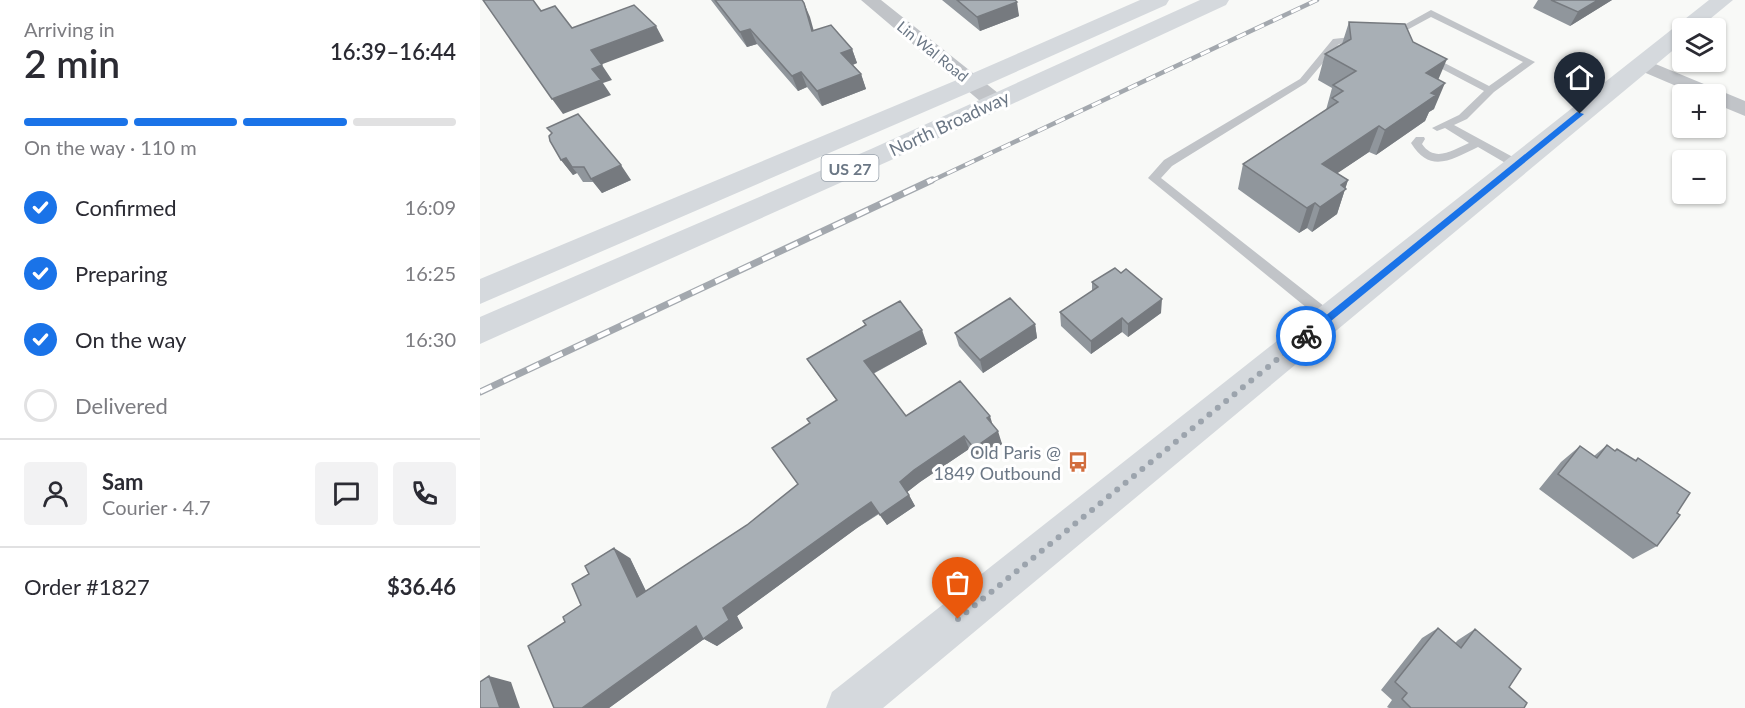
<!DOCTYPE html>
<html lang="en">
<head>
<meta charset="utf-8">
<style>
  body { margin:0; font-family:Lato,sans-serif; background:#f2f2f3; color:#2b2b33; height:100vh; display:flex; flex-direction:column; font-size:22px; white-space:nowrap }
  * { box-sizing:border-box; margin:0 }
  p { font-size:20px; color:#7c7c81 }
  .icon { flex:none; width:33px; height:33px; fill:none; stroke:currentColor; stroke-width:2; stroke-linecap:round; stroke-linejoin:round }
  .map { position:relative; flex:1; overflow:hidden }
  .sheet { display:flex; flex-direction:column; background:#fff; width:480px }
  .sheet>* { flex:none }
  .fabs { position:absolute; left:1192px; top:18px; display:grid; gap:12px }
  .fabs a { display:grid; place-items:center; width:54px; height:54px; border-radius:6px; background:#fff; box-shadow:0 2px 4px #0004; font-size:30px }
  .pin { position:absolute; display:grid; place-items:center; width:51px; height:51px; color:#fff; margin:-62px -26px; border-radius:50% 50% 50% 0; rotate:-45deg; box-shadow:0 0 6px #0007 }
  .pin .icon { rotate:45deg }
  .courier { position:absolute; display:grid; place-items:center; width:60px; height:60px; margin:-30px; border:4px solid #1a73e8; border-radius:50%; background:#fff; color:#222; box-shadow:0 2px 8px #0007 }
  .overview em { font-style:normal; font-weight:600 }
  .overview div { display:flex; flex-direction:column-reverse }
  .overview { display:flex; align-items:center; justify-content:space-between; height:102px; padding:0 24px }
  h1 { font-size:39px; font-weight:600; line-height:45px }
  .bar { display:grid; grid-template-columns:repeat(4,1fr); gap:9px 6px; align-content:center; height:72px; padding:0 24px }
  .bar i { height:8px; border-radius:4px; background:#e1e1e2 }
  .bar .current { background:#1a73e8 }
  .bar p { grid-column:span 4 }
  .line { display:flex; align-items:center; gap:15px; padding:0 24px; border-top:2px solid #e1e1e2 }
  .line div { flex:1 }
  .round { display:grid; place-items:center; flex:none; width:63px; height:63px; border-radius:6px; background:#f2f2f3 }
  ol { padding:0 24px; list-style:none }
  li { display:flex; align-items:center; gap:18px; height:66px }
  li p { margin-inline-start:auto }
  li .icon { padding:6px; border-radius:50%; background:#1a73e8; color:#fff; stroke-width:4 }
  li:last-child { color:#7c7c81 }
  li i { width:33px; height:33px; border:3px solid #e1e1e2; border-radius:50% }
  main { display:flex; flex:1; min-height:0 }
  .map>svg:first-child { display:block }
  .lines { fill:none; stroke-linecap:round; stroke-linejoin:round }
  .lane { fill:#c1c4c8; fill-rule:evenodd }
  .street { fill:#c1c4c8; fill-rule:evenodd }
  .secondary { fill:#d5d9dd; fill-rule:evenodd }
  .highway { fill:#d5d9dd; fill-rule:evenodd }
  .rail-far1-casing { stroke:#a3a8ae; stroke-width:4.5 }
  .rail-casing { stroke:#a3a8ae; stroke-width:7 }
  .rail-far1 { stroke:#fff; stroke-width:3; stroke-dasharray:10; stroke-linecap:butt }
  .rail { stroke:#fff; stroke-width:4.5; stroke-dasharray:13; stroke-linecap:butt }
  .wall { fill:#90969c }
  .shaded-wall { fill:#767a7f }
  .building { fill:#a8afb5; stroke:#767a7f; stroke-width:1.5 }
  .route { fill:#1a73e8 }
  .done { stroke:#9ca4ad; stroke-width:6; stroke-dasharray:0 10.8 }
  .labels { text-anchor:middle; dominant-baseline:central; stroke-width:6; stroke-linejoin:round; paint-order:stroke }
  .far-street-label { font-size:15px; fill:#6b7785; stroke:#fff }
  .shield { fill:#fff; stroke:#97a0aa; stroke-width:1.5 }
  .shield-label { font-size:16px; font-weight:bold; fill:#6b7785 }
  .street-label { font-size:18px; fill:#6b7785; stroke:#fff }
  .poi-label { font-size:18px; fill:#6b7785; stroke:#fff; text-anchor:end }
</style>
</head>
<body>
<main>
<section class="sheet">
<div class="overview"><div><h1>2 min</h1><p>Arriving in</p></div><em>16:39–16:44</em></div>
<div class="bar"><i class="current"></i><i class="current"></i><i class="current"></i><i></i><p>On the way · 110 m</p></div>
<ol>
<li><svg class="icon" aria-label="check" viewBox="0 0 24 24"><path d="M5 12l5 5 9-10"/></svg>Confirmed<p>16:09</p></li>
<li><svg class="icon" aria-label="check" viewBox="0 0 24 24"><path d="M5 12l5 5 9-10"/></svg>Preparing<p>16:25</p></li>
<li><svg class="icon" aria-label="check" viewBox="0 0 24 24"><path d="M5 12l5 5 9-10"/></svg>On the way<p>16:30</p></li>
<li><i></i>Delivered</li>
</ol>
<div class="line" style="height:108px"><a class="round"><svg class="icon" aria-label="person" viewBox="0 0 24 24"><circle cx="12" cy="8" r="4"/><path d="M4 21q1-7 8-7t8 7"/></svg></a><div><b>Sam</b><p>Courier · 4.7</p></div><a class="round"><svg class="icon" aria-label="chat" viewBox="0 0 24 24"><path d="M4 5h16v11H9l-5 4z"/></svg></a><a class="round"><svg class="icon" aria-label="phone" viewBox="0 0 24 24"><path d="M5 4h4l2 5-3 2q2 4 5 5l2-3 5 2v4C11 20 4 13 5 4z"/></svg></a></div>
<div class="line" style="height:78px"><div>Order #1827</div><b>$36.46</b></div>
</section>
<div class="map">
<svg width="1265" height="708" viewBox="0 0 1265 708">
  <rect width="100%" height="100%" fill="#f8f9f7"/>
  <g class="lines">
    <!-- lane -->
    <path class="lane" d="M951,10L1055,62L1014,92L987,119L974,125L1042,162V168H1034L998,147C971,160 950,174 931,143L936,137H944L945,139L942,144C955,163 973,150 989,143L965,128L957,131L952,128L979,115L1004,91L945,60V56H951L1009,86L1043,62L951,17L914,37L906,35Z
      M880,36L883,37V41L859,44L826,83L692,166L681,178L854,314L856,318L849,323L844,322L668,178L684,160L820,79L853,39Z"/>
    <!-- street -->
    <path class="street" d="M381,0H401L523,97L526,102L523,107L515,109L507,107Z
      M1161,58L1265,101V116L1236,104V94H1215L1154,68L1151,64L1154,60Z"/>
    <!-- secondary -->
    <path class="secondary" d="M1229,0H1253L1219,28H1203V42L403,708H346L352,692Z"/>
    <!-- highway -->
    <path class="highway" d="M660,0H689L686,5L502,87L0,304V279L484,77Z
      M720,0H749L746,5L409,161L0,344V317L391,149Z"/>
    <!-- rail-far1 casing -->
    <g class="rail-far1-casing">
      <path id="rail-far1" d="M449,182L837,0"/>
    </g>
    <!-- rail casing -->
    <g class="rail-casing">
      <path id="rail" d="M0,392L452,180"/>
    </g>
    <!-- rail-far1 -->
    <use href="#rail-far1" class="rail-far1"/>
    <!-- rail -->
    <use href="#rail" class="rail"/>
  </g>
  <!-- wall -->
  <path class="wall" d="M231,0H322L324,3L333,31L372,49L377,63L373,65L381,74L386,89L342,106L327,87L318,91L277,44L267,47Z
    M462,0H535L539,16L500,31Z
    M1058,0H1132L1090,26L1053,8Z
    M869,22L933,42L958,80L954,109L949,112L945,121L896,155L889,152L857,173L868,180L857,214L832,232L827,228L819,233L758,189L763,164L846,110L852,88L838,80L845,54L862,44Z
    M81,160L151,180L122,193L113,182H103L97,173L93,175Z
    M612,282L681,313L648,337L642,332L611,354L581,326L580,312L612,291Z
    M383,321L447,344L393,374L426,416L513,425L522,444L498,461L489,449L440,482L427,492L435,506L407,525L399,514L377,528L257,616L263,628L237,646L224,639L129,708L85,622L150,558L166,591L267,525L318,484L330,423L356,400L336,372L327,359L385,325Z
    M555,324L557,338L503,373L479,346L475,333Z
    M1127,445L1135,451L1137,449L1155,460L1158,458L1197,513L1177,546L1153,559L1059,489L1081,462L1100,446L1114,456Z
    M958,628L975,643L978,640L995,629L1029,687L1044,708H909L907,707L912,700L901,690L942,638Z"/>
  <!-- shaded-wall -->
  <path class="shaded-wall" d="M1118,0H1132L1090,26L1098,12Z
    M537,2L539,16L500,31L497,17Z
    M324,3L330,17L338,46L332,31Z
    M176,26L184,41L120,65L111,50Z
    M270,29L277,44L267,47L260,32Z
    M372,49L377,63L366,67L361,53Z
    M967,59L956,85L946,73Z
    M122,65L132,80L123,83L131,95L83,114L72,99L112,69Z
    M321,72L327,87L318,91L312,76Z
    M381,74L386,89L342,106L337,91Z
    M965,83L954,109L949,112L945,121L896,155L905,130L951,93Z
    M899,126L889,152L834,189L842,164Z
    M86,158L92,167L97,173L93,175L81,160Z
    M141,165L151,180L122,193L111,179Z
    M868,180L857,214L832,232L840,207L861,185Z
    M835,203L827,228L819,233L827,208Z
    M682,299L681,313L648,337V324Z
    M642,318V332L611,354V341Z
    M555,324L557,338L503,373L500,360Z
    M442,330L447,344L390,375L384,361Z
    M510,416L514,429L507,418Z
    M518,431L522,444L498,461L494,448Z
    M484,436L489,449L440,482L426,493L420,482L434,470Z
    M429,495L435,506L407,525L400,515Z
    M391,502L399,513L377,528L257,616L263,628L237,646L224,639L129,708H102L368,518Z
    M134,548L150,558L173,606L157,597Z
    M9,676L31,682L40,708H20Z"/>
  <!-- building -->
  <path class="building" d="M3,0H53L61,11L75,6L92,28L154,5L176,26L111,50L122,65L112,69L121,80L72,99Z
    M235,0H322L324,3L332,31L351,25L372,49L361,53L381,74L337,91L321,72L312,76L270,29L260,32Z
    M477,0H535L537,2L497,17Z
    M1071,0H1118L1098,12Z
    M869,22L925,24L933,42L967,59L946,73L965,83L951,93L956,95L905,130L899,126L842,164L868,180L861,185L866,189L840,207L835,203L827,208L763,164L858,102L852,98L863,91L853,85L876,71L845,54L871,39Z
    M98,114L141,165L111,179L104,167H92L86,158L81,160L70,141L69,136L72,133L67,128Z
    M635,268L641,273L646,269L682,299L648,324L642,318L611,341L580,312L618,287L612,282Z
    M530,298L555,324L500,360L475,333Z
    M420,301L442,330L384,361L426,416L480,381L510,416L507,418L518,431L494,448L484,436L434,470L420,482L429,495L400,515L391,502L368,518L243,608L249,620L223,639L216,626L102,708H74L48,646L85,622L83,617L101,605L92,584L109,574L105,566L134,548L157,597L267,525L318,484L292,448L330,423L327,419L357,400L327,359L386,325L383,321Z
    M1127,445L1135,451L1137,449L1156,461L1158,458L1210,493L1197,513L1200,515L1177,546L1078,474L1100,446L1117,458Z
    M958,628L981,648L995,629L1041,669L1029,687L1047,703L1044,708H931L922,699L927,693L915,682Z
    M9,676L20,708H0V682Z"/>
  <!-- route -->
  <path class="route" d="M1097,112L1104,114L829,339H823V334Z"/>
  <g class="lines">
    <!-- done -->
    <path class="done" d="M478,619L826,336"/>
  </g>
  <!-- icons -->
  <defs>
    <g id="bus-bare" transform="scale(1.62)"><path d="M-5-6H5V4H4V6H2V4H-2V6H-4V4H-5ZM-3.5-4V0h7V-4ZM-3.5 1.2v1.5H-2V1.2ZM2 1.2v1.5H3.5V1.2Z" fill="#d26d3d" stroke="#fff" stroke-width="2.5" paint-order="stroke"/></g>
  </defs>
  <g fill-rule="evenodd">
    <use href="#bus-bare" x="598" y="462"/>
  </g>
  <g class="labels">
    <!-- far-street labels -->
    <g class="far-street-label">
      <text transform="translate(453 51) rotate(39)">Lin Wal Road</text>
    </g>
    <!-- shield labels -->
    <rect class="shield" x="341.5" y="155" width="57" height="26" rx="4.5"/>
    <g class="shield-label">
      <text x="370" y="168">US 27</text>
    </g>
    <!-- street labels -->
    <g class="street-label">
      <text transform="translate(469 123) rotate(-25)">North Broadway</text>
    </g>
    <!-- poi labels -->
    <g class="poi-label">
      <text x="581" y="452">Old Paris @<tspan x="581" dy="21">1849 Outbound</tspan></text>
    </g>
  </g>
</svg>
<div class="fabs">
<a><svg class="icon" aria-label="layers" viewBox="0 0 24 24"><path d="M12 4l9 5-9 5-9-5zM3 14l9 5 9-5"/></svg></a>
<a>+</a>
<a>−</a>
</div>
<div class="pin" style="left:478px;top:619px;background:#ea580c"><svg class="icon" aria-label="bag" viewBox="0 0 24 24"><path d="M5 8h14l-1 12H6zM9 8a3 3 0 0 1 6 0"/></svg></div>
<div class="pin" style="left:1100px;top:114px;background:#1f2937"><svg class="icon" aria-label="home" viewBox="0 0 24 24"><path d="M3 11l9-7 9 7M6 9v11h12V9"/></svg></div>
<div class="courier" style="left:826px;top:336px"><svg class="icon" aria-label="bike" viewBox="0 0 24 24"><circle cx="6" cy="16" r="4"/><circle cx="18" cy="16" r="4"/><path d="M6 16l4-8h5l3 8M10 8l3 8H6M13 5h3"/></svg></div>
</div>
</main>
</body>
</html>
